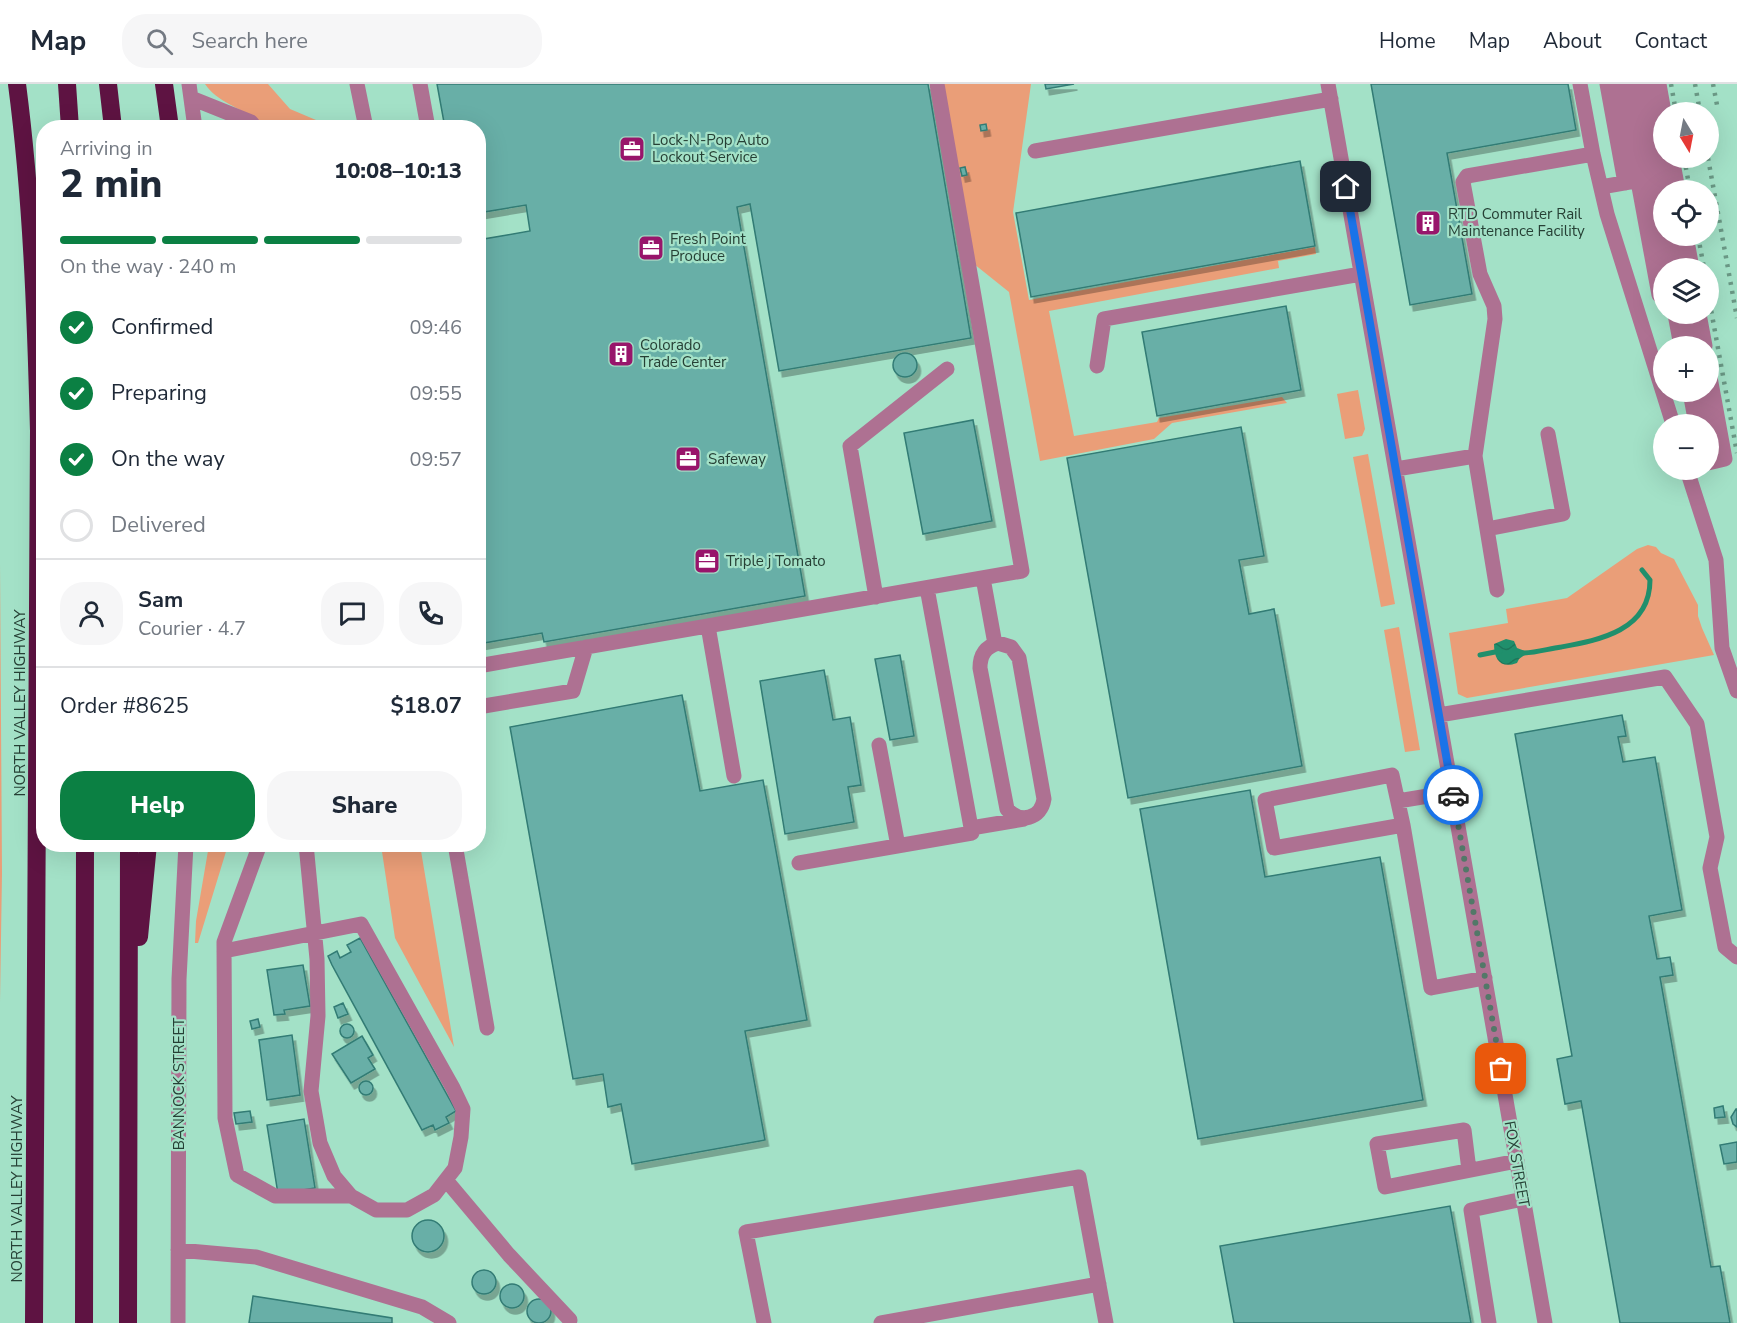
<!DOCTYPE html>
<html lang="en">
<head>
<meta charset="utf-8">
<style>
  body { margin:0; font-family:"Nunito Sans",sans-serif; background:#f6f6f7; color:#1f2937; height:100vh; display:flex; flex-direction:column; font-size:22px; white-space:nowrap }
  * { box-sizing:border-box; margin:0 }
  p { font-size:20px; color:#747a83 }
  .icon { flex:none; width:33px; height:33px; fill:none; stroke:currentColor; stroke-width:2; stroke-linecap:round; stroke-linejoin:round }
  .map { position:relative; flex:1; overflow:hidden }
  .drawer { position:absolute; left:36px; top:36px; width:450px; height:732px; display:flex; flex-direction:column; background:#fff; border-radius:24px; box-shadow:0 6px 24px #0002 }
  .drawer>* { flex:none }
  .needle { width:39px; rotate:170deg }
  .buttons { position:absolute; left:1653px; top:18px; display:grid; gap:12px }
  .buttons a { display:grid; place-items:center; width:66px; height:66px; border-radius:50%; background:#fff; box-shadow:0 6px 24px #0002; font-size:30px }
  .pin { position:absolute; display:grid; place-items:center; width:51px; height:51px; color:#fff; margin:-26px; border-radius:12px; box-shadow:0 3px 9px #0006 }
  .courier { position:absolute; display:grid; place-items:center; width:60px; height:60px; margin:-30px; border:4px solid #1a73e8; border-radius:50%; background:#fff; color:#222; box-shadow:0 2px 8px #0007 }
  .overview em { font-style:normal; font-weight:800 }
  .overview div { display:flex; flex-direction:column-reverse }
  .overview { display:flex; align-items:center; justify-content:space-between; height:102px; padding:0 24px }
  h1 { font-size:39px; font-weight:800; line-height:45px }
  .bar { display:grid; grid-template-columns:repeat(4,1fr); gap:9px 6px; align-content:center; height:72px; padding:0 24px }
  .bar i { height:8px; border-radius:4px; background:#e0e1e3 }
  .bar .current { background:#0b8043 }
  .bar p { grid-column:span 4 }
  .line { display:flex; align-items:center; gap:15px; padding:0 24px; border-top:2px solid #e0e1e3 }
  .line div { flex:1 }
  .round { display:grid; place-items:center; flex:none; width:63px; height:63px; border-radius:24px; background:#f6f6f7 }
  ol { padding:0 24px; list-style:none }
  li { display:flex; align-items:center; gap:18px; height:66px }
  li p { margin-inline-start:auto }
  li .icon { padding:6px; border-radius:50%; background:#0b8043; color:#fff; stroke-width:4 }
  li:last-child { color:#747a83 }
  li i { width:33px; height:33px; border:3px solid #e0e1e3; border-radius:50% }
  .primary-button { display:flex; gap:12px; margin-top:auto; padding:12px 24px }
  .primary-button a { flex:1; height:69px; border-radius:24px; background:#0b8043; color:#fff; font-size:24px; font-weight:800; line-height:69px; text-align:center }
  .primary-button a+a { background:#f6f6f7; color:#1f2937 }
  header { display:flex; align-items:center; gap:36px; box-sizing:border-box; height:84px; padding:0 30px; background:#fff; border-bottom:2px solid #e0e1e3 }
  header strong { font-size:28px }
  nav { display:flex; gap:33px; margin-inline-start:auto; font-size:21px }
  .search { width:420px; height:54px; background:#f6f6f7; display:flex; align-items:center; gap:15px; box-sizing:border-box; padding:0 21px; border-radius:24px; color:#747a83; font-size:22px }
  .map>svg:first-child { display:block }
  .grass { fill:#ea9e78 }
  .water { fill:url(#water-waves) }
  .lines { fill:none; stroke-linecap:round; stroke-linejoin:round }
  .stream { stroke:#208f6c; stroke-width:5 }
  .building { fill:#68afa7; stroke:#327b74; stroke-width:1.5; filter:url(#shadow) }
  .minor { stroke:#ae7192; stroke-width:15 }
  .highway { stroke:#5e1342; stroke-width:18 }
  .rail { stroke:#6a9885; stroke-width:4.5; stroke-dasharray:3 6; stroke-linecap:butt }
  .done { stroke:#527868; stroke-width:6; stroke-dasharray:0 10.8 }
  .route { stroke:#1a73e8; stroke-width:8 }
  .labels { text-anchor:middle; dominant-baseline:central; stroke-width:4.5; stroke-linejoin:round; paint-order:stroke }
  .poi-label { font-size:15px; fill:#264035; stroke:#a3e1c7; text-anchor:start }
  .street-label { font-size:15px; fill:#264035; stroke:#a3e1c7 }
</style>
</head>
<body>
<header>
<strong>Map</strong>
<div class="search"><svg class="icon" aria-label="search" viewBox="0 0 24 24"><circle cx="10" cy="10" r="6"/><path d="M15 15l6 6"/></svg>Search here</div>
<nav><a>Home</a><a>Map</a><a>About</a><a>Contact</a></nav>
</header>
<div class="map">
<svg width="1737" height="1239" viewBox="0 0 1737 1239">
  <defs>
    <pattern id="water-waves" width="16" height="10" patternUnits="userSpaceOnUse" patternTransform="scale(1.5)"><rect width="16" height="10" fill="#208f6c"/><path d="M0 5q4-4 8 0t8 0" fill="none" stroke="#1c765a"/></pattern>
    <filter id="shadow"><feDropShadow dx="3.5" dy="6" stdDeviation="0" flood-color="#0004"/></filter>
  </defs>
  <rect width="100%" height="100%" fill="#a3e1c7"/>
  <!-- grass -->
  <path class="grass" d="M205,0H268L290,25L316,36L322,43H263C247,24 219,21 205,0Z
    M930,0H1031L1013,128L1029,216L1315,163L1316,170L1278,177L1279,184L1049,227L1074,352L1157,338L1159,334L1282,313L1287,319L1172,339L1154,355L1040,377L1009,208L959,168Z
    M1358,306L1365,345L1362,352L1345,355L1337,310Z
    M1368,370L1395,520L1381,523L1353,373Z
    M1648,461L1656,463L1661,469L1674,475L1698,521V532L1702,544L1714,571L1467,614L1458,610L1449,549L1508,539L1506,525L1567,514L1637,465Z
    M0,480L2,789L0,918Z
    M1399,543L1420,666L1405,668L1384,546Z
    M209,761H228L198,859H195L196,837Z
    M381,761H420L454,963L395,854Z"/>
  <!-- water -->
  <path class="water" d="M1506,555L1514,557L1517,564L1525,567L1526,570L1519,575L1517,579C1501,585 1494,576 1494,560Z"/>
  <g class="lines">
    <!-- stream -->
    <path class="stream" d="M1519,569C1532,570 1547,565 1561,563C1599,556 1650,547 1650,496L1642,486
      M1480,571L1500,567"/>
  </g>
  <!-- building -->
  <path class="building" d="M437,0H928L971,254L779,287L750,120L737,123L805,512L544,558L542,549L478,560V156L530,147L526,121L478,129V44H445Z
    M1045,0H1074L1046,5Z
    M1371,0H1568L1576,46L1447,69L1472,210L1410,221Z
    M986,40L987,46L981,47L980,41Z
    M1300,77L1315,162L1031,213L1016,129Z
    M965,83L967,91L962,92L960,84Z
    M1286,222L1301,306L1157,332L1142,248Z
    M893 281a12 12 0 1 1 24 0a12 12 0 1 1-24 0Z
    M973,336L992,437L923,450L904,349Z
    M1241,343L1264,472L1239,476L1249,530L1274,525L1302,682L1128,714L1067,374Z
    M900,571L914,652L890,656L875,575Z
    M824,586L833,636L850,633L861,701L848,703L854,738L785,750L760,597Z
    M682,611L700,707L763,696L807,936L745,947L765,1056L632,1080L621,1020L608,1023L603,990L573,995L510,643Z
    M1622,631L1626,652L1618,653L1623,678L1655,673L1682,826L1649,832L1657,875L1670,873L1673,891L1660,893L1711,1183L1720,1182L1730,1239H1620L1581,1017L1565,1020L1557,975L1572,972L1515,650Z
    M1250,706L1265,793L1380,773L1423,1016L1198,1055L1140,725Z
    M360,854L456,1027L446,1033L449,1039L435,1046L433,1041L422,1046L332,881L328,872L337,867L340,874L351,868L347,861Z
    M303,881L310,922L284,926L285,930L274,931L267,886Z
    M343,919L348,930L338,934L334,923Z
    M258,935L260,943L252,945L250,937Z
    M340 947a7 7 0 1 1 14 0a7 7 0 1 1-14 0Z
    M292,951L300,1011L267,1016L259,956Z
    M362,952L373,971L368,974L375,985L351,999L332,970Z
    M359 1004a7 7 0 1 1 14 0a7 7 0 1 1-14 0Z
    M1723,1022L1725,1033L1715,1034L1714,1024Z
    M1736,1025H1737V1043L1733,1040L1731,1033Z
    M250,1027L252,1038L236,1040L234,1029Z
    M304,1035L315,1104L278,1110L267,1041Z
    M1737,1058V1078L1724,1080L1720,1061Z
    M1450,1122L1471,1239H1234L1220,1162Z
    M412 1152a16 16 0 1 1 32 0a16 16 0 1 1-32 0Z
    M472 1198a12 12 0 1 1 24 0a12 12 0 1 1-24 0Z
    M500 1212a12 12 0 1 1 24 0a12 12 0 1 1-24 0Z
    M253,1212L392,1234V1239H249Z
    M527 1227a12 12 0 1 1 24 0a12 12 0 1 1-24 0Z"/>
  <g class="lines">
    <!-- minor -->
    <path class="minor" d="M189,0L195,44
      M357,0L366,44
      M420,0L428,44
      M1328,0L1545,1239
      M1580,0L1593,70L1607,130L1673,340
      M1607,0L1625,99
      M1620,0L1659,211
      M1633,0L1667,184
      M1646,0L1666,106
      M1659,0L1664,28
      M191,14L251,38L256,44
      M1035,67L1331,15
      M1672,74L1678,106
      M1601,103L1675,90
      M1674,152L1680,184
      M1686,152L1692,184
      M1675,230L1681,262
      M1688,230L1694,262
      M1699,230L1705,262
      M1097,282L1104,235L1361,190
      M1708,282L1725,375L1708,379
      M1690,308L1696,340
      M1702,308L1708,340
      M1396,385L1475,372
      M1687,386L1716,476L1722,564L1737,607
      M1487,445L1563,430L1548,350
      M983,494L995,560
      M1497,506L1475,372L1495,235L1494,222L1480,190L1463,98L1467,92L1593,70
      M876,513L850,362L947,285
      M708,542L734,692
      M998,559L1011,563L1019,574L1044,715C1041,735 1020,740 1007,725L980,584C980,571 985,563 998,559Z
      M478,582L1022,487L937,0
      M478,623L573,607L586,563
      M1439,631L1665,593L1697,640L1717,753L1710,784L1725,863L1737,873
      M879,661L898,762
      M1398,717L1452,708
      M1403,741L1392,691L1265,716L1274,764L1403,741L1431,904L1485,894
      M971,744L1024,735
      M260,760L224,858L225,1034L237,1091L275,1112H351
      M455,760L487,944
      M799,779L972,749L927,504
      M224,867L361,840L453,1004L463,1025L461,1053L455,1084L434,1111L407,1126H376L351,1112L334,1092L320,1059L311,1007L318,932L317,875L306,760
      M1469,1086L1464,1046L1377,1060L1385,1103L1517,1077
      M446,1096L509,1171L570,1236
      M178,1166L256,1173L422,1223L449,1239
      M178,1239L179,895L186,760
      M764,1239L746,1148L1079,1093L1106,1239
      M881,1239L1099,1200
      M1489,1239L1471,1126L1523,1115"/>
    <!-- highway -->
    <path class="highway" d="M17,0C32,115 36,231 39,347L34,1239
      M67,0L70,44
      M108,0L113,44
      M164,0L170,44
      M139,853L148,760
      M84,1239L85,760
      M128,1239L129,760"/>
    <!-- rail -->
    <path class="rail" d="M1671,0L1676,28
      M1695,0L1700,28
      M1713,0L1717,21
      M1684,74L1690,106
      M1708,74L1737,234
      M1698,152L1704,184
      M1708,209L1737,369"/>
  </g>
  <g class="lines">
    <!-- done -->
    <path class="done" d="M1453,711L1501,985"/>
    <!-- route -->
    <path class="route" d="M1346,103L1453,711"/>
  </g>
  <!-- icons -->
  <defs>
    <g id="office-square" transform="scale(1.35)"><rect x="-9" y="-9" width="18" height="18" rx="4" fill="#98156b" stroke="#a3e1c7"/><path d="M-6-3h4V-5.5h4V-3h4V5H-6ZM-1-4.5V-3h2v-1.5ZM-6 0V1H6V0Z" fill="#fff"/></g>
    <g id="building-square" transform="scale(1.35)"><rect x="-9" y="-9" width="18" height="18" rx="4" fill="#98156b" stroke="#a3e1c7"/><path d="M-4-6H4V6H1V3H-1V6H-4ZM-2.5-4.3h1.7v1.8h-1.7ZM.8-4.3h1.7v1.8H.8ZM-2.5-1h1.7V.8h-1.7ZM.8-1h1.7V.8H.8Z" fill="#fff"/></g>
  </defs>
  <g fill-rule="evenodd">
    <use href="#office-square" x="632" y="65"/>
    <use href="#building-square" x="1428" y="139"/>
    <use href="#office-square" x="651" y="164"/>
    <use href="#building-square" x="621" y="270"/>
    <use href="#office-square" x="688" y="375"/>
    <use href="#office-square" x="707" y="477"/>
  </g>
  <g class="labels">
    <!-- poi labels -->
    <g class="poi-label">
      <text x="652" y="56">Lock-N-Pop Auto<tspan x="652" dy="17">Lockout Service</tspan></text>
      <text x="1448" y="130">RTD Commuter Rail<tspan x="1448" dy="17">Maintenance Facility</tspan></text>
      <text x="670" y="155">Fresh Point<tspan x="670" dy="17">Produce</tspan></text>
      <text x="640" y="261">Colorado<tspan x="640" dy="17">Trade Center</tspan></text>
      <text x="708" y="375">Safeway</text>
      <text x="726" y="477">Triple j Tomato</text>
    </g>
    <!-- street labels -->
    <g class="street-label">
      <text transform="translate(20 619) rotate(-90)">NORTH VALLEY HIGHWAY</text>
      <text transform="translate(179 1000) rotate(-90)">BANNOCK STREET</text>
      <text transform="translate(1517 1080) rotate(80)">FOX STREET</text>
      <text transform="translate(17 1105) rotate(-90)">NORTH VALLEY HIGHWAY</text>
    </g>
  </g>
</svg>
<div class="buttons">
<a><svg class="needle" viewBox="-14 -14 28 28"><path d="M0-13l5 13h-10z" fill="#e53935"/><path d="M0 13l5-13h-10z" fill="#747a83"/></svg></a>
<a><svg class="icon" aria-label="locate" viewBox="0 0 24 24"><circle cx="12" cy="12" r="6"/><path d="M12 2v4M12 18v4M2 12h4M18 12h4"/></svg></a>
<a><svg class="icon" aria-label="layers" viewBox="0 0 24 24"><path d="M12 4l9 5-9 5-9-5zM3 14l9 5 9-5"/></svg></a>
<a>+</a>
<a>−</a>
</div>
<div class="pin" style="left:1501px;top:985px;background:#ea580c"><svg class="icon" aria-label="bag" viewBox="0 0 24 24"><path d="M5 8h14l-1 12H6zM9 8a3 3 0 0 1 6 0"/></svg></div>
<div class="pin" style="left:1346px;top:103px;background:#1f2937"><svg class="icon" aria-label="home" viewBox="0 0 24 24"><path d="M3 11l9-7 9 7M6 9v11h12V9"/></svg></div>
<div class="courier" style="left:1453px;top:711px"><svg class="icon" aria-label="car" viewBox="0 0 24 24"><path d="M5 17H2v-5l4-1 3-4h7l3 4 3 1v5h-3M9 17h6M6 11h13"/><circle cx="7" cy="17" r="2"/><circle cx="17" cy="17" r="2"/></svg></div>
<section class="drawer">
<div class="overview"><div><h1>2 min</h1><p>Arriving in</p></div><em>10:08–10:13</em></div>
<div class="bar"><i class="current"></i><i class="current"></i><i class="current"></i><i></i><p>On the way · 240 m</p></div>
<ol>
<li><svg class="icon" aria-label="check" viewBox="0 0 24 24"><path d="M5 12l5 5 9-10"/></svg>Confirmed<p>09:46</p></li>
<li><svg class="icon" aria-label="check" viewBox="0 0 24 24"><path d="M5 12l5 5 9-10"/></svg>Preparing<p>09:55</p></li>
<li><svg class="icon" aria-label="check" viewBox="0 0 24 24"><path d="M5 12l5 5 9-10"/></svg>On the way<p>09:57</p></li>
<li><i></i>Delivered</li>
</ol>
<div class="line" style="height:108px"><a class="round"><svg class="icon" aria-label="person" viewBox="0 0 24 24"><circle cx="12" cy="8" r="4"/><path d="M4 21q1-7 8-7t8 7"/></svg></a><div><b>Sam</b><p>Courier · 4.7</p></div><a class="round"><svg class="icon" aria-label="chat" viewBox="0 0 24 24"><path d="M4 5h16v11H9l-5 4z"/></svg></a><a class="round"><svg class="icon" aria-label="phone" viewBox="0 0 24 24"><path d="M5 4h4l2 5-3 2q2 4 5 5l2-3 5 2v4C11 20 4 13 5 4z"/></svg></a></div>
<div class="line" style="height:78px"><div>Order #8625</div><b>$18.07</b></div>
<div class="primary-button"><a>Help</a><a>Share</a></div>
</section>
</div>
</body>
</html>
